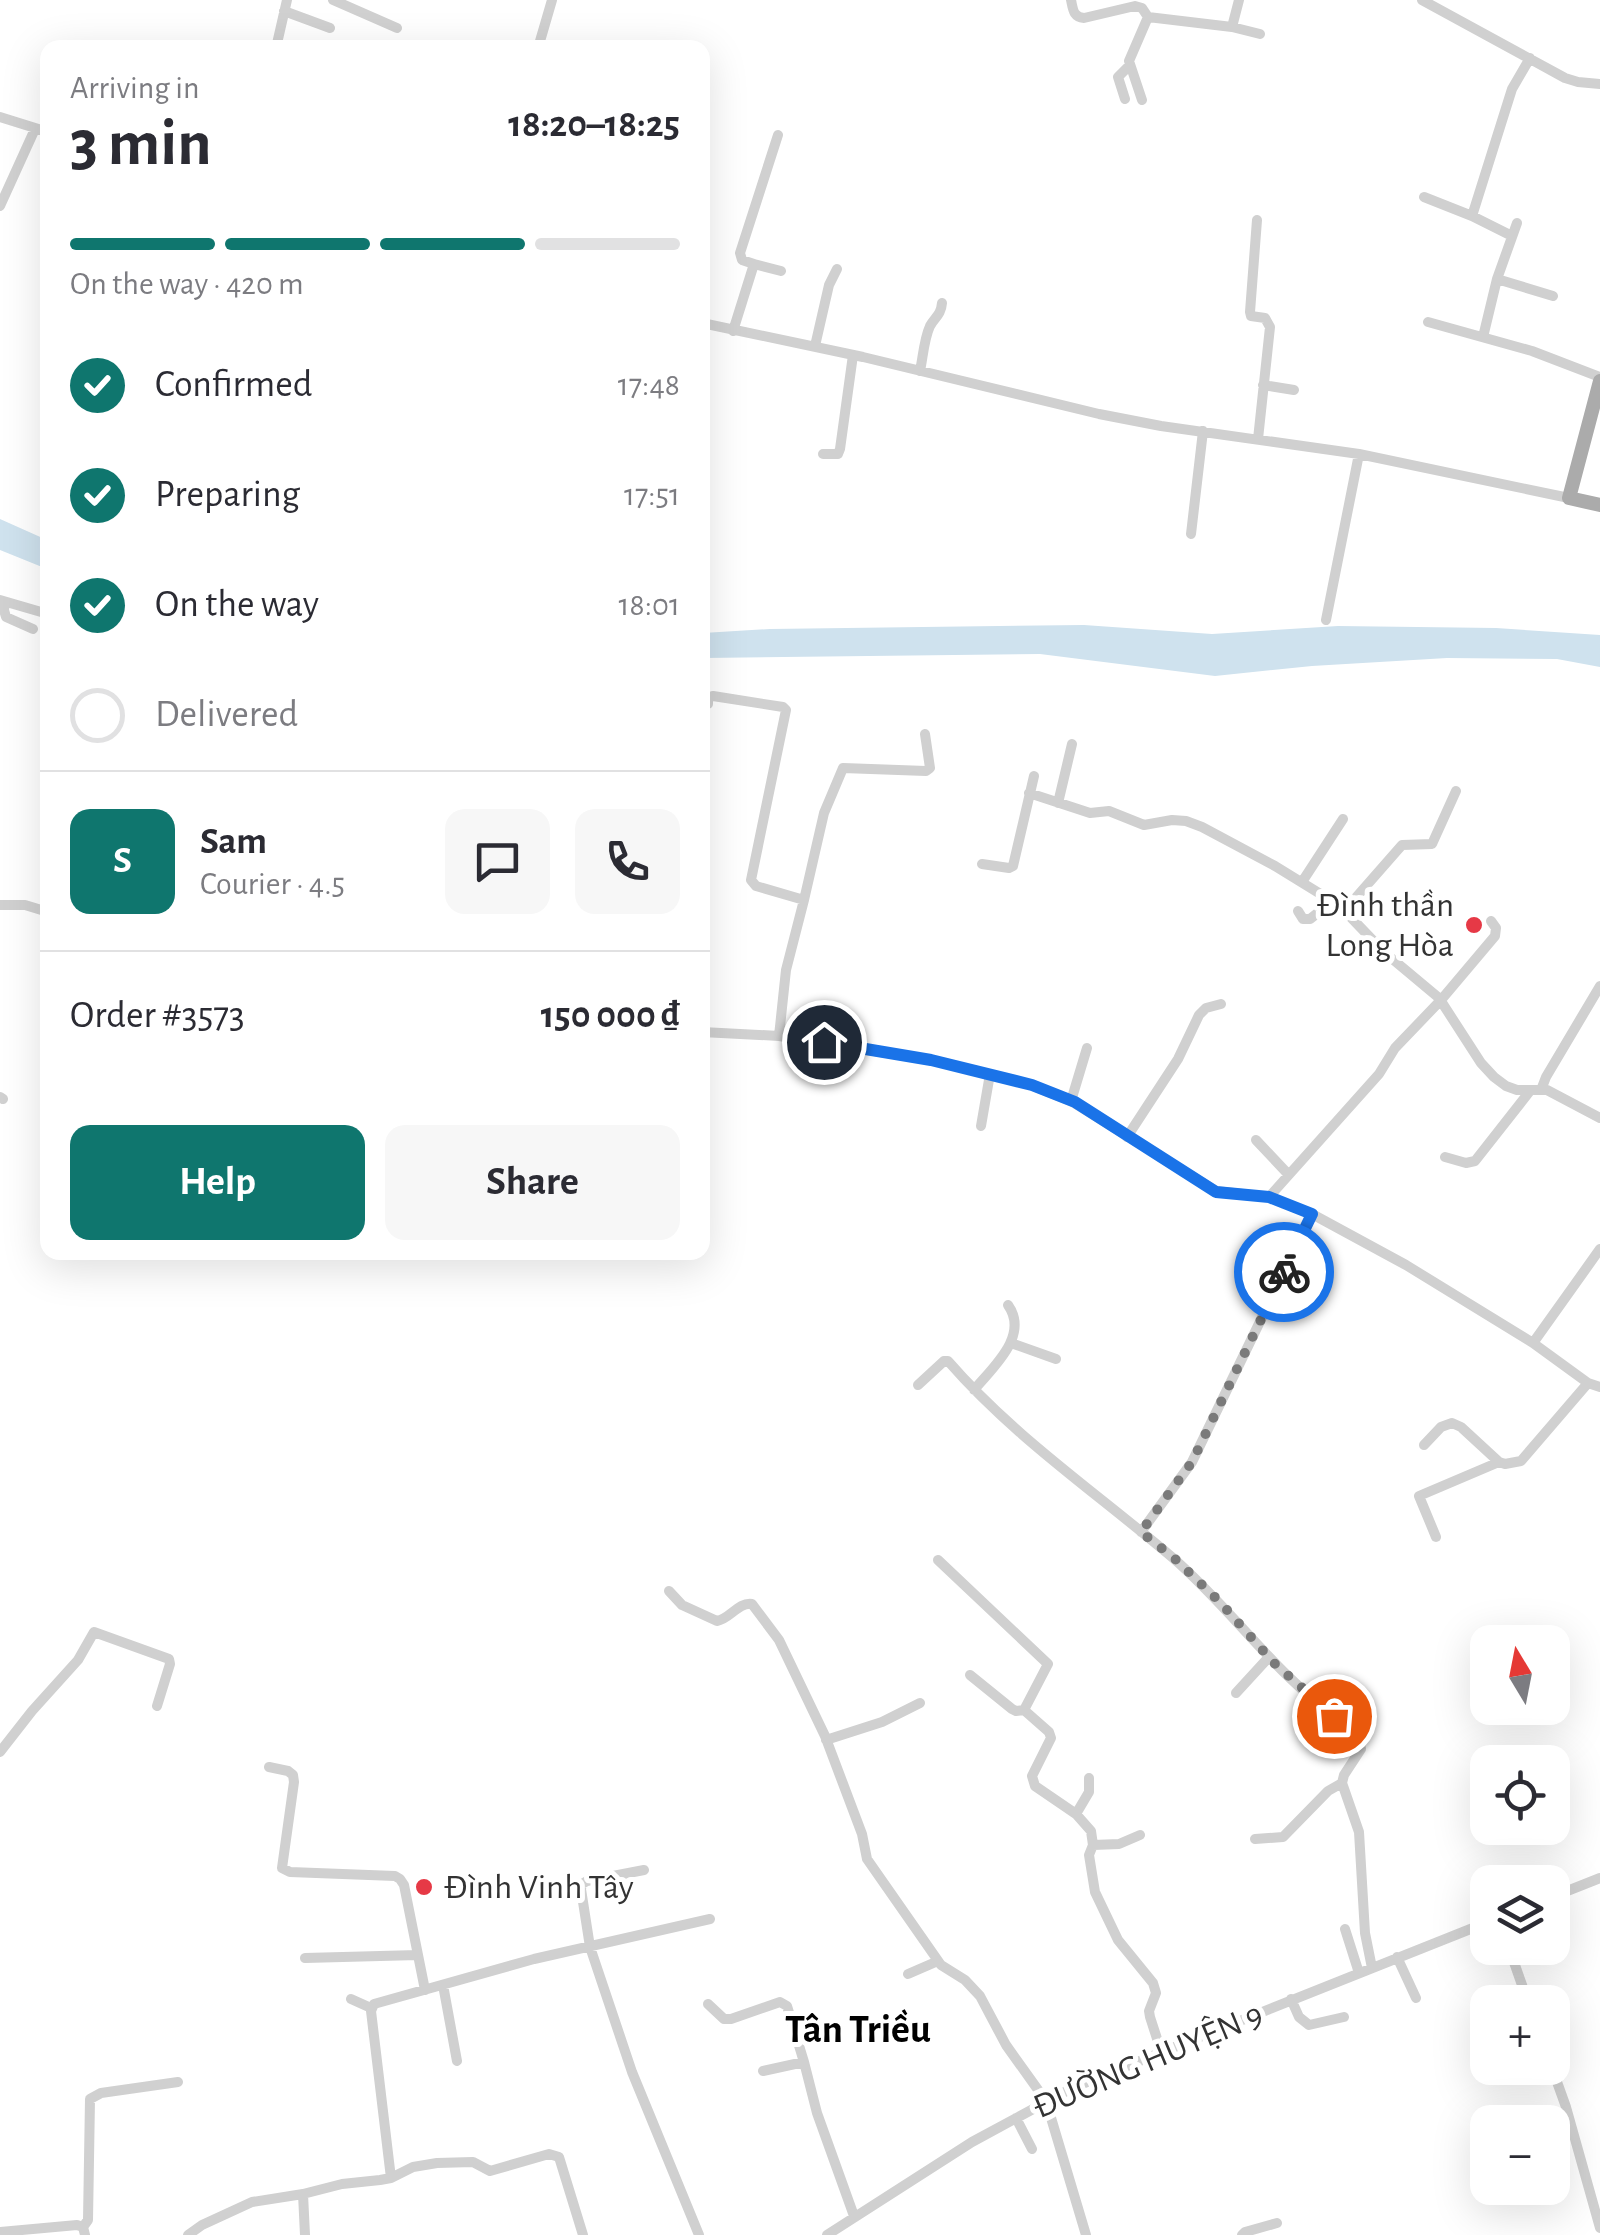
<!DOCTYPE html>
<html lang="en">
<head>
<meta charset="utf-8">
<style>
  body { margin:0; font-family:"Alegreya Sans",sans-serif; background:#f7f7f7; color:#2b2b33; height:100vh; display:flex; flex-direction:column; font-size:38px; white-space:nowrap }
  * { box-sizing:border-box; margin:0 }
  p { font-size:32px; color:#7c7c81 }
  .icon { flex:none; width:55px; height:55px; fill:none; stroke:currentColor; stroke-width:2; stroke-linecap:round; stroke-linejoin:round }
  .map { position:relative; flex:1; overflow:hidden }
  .details { position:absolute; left:40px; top:40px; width:670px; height:1220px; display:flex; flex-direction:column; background:#fff; border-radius:20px; box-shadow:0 10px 40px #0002 }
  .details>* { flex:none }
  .needle { width:65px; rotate:350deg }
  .tools { position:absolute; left:1470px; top:1625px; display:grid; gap:20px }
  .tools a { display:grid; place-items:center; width:100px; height:100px; border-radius:20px; background:#fff; box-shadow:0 10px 40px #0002; font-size:50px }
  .pin { position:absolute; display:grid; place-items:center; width:85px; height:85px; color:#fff; margin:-42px; border:5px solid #fff; border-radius:50%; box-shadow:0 2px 10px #0007 }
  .courier { position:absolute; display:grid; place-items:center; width:100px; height:100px; margin:-50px; border:8px solid #1a73e8; border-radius:50%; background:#fff; color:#222; box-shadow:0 2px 12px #0007 }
  .overview em { font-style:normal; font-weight:700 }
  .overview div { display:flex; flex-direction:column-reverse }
  .overview { display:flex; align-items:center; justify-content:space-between; height:170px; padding:0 30px }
  h1 { font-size:65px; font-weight:700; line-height:75px }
  .bar { display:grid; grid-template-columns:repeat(4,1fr); gap:15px 10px; align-content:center; height:120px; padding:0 30px }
  .bar i { height:12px; border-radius:8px; background:#e1e1e2 }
  .bar .active { background:#0f766e }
  .bar p { grid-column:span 4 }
  .line { display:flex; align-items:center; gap:25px; padding:0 30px; border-top:2px solid #e1e1e2 }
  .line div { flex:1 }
  .round { display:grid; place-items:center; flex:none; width:105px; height:105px; border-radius:20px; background:#f7f7f7 }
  ol { padding:0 30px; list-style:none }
  li { display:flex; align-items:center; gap:30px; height:110px }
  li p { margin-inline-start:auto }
  li .icon { padding:10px; border-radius:50%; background:#0f766e; color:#fff; stroke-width:4 }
  li:last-child { color:#7c7c81 }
  li i { width:55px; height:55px; border:5px solid #e1e1e2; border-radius:50% }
  .primary-button { display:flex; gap:20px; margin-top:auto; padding:20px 30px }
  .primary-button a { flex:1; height:115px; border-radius:20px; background:#0f766e; color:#fff; font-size:40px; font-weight:700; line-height:115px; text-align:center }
  .primary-button a+a { background:#f7f7f7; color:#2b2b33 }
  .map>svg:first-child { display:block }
  .water { fill:#cfe2ee }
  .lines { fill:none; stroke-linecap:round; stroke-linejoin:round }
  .minor { stroke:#d0d0d0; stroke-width:10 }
  .major { stroke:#ababab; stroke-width:14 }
  .done { stroke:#7a7a7a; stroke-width:10; stroke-dasharray:0 18 }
  .route { stroke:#1a73e8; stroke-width:12 }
  .poi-dot { fill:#e63946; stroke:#fff; stroke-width:4 }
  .labels { text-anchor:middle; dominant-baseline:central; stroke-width:10; stroke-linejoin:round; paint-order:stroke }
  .poi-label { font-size:35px; fill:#333; stroke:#fff; text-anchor:end }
  .street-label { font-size:35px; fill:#333; stroke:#fff }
  .quarter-label { font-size:40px; font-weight:bold; fill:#000; stroke:#fff }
</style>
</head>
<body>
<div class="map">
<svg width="1600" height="2235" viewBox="0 0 1600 2235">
  <rect width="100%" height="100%" fill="#fff"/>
  <!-- water -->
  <path class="water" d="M0,519L47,540V569L0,550Z
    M1084,625L1212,634L1338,626L1496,628L1600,635V667L1557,659L1447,658L1312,666L1215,676L1040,654L703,658V633L770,629Z"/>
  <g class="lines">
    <!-- minor -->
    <path class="minor" d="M333,0L397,28
      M1071,0C1073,9 1073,17 1084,18L1135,6L1142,8L1148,17L1232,27L1260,34
      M1422,0L1565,78L1578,82L1600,84
      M284,11L330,28
      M1232,27L1239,0
      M276,48L287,0
      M538,48L552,0
      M1125,99L1118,77L1129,66
      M1142,100L1129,61L1148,17
      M0,117L48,132
      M1424,197L1472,216L1512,236
      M0,206L35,129
      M1472,216L1512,89L1530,58
      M1257,220L1250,312L1251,316L1265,318L1270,327L1258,439
      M754,264L742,260L740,253L778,135
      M1497,279L1553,296
      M1428,322L1532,351L1600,377
      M702,323L863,357L1099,414L1161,426L1359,454L1569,498
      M733,331L754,264L781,271
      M1483,337L1497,279L1517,223
      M815,346L829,285L837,269
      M920,371C923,357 924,339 930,326C935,317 941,315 942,303
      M1263,385L1294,390
      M823,454H838L840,449L853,355
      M1191,534L1203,431
      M0,600L48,614
      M5,602L4,610L6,617L33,629
      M1326,620L1359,454
      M708,704V698L713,696L783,707L786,710L751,880L756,886L804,900L786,970L779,1036
      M1029,793L1090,813L1109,811L1144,825L1172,820L1186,821L1202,827L1275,866L1340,906L1384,952L1439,998L1481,1063L1494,1077L1506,1086L1517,1090H1547L1600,1118
      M1058,803L1072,744
      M982,864L1009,868L1013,866L1034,776
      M1302,882L1343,819
      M804,900L824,813L843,768L926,771L930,768L925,734
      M0,905H25L48,912
      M1345,910L1402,845L1432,844L1456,791
      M1298,911L1303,919H1310L1333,901
      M702,1032L779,1036L931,1060L1031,1085L1071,1101L1216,1191L1269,1197L1312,1214L1406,1265L1533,1343L1588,1383L1600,1387
      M1541,1090L1546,1077L1600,986
      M0,1097L3,1099
      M1071,1101L1087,1048
      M981,1126L990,1074
      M1127,1137L1178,1059L1199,1015L1206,1008L1221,1004
      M1256,1140L1288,1174
      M1445,1157L1466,1163L1475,1161L1530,1091
      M1269,1197L1379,1074L1395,1048L1441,1000L1495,936L1496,928L1491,921
      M1011,1343L1056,1359
      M1533,1343L1600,1249
      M918,1385L944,1361H948C1014,1437 1097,1493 1173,1558C1210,1590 1240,1627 1274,1662C1300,1690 1331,1714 1359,1740L1361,1749L1344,1775L1342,1783L1359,1832L1365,1933L1372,1968
      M974,1390C992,1368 1030,1336 1008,1305
      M1424,1445L1441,1427L1452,1423L1461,1427L1499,1462L1505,1464L1521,1461L1588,1383
      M1141,1532L1192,1462L1312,1214
      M1436,1537L1419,1496L1499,1462
      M938,1560L1048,1664L1024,1710L1049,1732L1051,1738L1032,1776L1035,1786L1076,1814L1091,1831L1093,1845L1089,1855L1095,1892L1118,1940L1153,1983L1156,1993L1149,2011L1150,2017L1161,2051
      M669,1591L682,1605L717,1621C730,1619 738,1602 752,1604L779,1640L825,1736L862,1834L867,1859L941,1965L965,1980L980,1996L1006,2045L1046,2101L1086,2235
      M970,1675L1012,1709L1016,1711L1024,1710
      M1236,1693L1269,1657
      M826,1740L882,1722L920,1703
      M0,1752L32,1711L78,1660L94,1632L169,1659L170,1664L157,1706
      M269,1767L288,1771L293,1775L294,1782L282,1868L290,1872L395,1876L400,1879L404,1885L425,1990
      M1076,1814L1089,1792V1778
      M1255,1839L1283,1837L1328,1791L1342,1783
      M1093,1845L1119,1844L1140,1835
      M644,1870L587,1881L582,1884L581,1889L590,1947L632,2072L699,2235
      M1552,1897L1600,1878
      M1345,1929L1359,1973
      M1509,1948L1528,2002
      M1397,1957L1416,1998
      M305,1958L418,1955
      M908,1974L938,1961
      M443,1985L457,2061
      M351,1999L371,2008
      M1291,1999L1299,2017L1309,2025L1344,2017
      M708,2004L724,2019H731L780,2002L787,2006L804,2062L817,2113L854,2216
      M1552,2068L1566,2107L1600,2228
      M763,2071L804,2062
      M1016,2118L1032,2149
      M391,2178L371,2011L374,2004L534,1959L710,1919
      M303,2194L305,2235
      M83,2227L88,2220L90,2099L101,2093L178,2082
      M0,2232L77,2225L83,2227L85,2235
      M188,2235L202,2225L252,2202L303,2194L342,2184L380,2180L391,2178L413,2167L437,2163L473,2162L490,2171L549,2154L559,2157L583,2235
      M827,2235L972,2142L1072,2088L1488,1922
      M1242,2235L1245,2232L1277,2223"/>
    <!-- major -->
    <path class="major" d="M1600,381L1569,498L1600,505"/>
  </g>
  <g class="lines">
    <!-- done -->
    <path class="done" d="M1284,1272L1192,1462L1141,1532L1174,1558L1220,1602L1274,1663L1334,1716"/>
    <!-- route -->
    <path class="route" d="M824,1042L931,1060L1032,1085L1075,1102L1216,1192L1269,1197L1312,1214L1284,1272"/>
  </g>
  <!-- markers -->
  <g class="poi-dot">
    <circle cx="1474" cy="925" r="10"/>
    <circle cx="424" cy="1887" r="10"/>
  </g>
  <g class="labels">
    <!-- poi labels -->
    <g class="poi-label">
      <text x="1454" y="905">Đình thần<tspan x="1454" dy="40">Long Hòa</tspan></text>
      <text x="444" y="1887" text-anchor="start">Đình Vinh Tây</text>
    </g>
    <!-- street labels -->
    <g class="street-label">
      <text transform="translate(1148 2061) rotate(-23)">ĐƯỜNG HUYỆN 9</text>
    </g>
    <!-- quarter labels -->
    <g class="quarter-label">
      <text x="858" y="2030">Tân Triều</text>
    </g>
  </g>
</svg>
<div class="tools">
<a><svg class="needle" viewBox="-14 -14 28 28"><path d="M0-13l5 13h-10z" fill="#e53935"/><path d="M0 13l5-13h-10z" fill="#7c7c81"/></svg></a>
<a><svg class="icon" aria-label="locate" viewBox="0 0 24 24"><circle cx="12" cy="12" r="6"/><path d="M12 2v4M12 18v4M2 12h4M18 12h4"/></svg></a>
<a><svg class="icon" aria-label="layers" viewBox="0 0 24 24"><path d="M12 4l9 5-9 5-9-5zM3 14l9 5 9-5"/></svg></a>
<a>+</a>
<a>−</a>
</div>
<div class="pin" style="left:1334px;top:1716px;background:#ea580c"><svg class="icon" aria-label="bag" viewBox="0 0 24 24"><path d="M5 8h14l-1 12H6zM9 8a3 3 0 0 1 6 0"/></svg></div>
<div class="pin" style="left:824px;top:1042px;background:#1f2937"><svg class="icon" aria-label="home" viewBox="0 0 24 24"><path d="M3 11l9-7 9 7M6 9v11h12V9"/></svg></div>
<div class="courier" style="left:1284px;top:1272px"><svg class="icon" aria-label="bike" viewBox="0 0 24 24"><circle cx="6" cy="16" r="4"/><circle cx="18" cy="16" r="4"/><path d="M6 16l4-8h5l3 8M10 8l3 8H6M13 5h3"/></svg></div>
<section class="details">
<div class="overview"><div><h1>3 min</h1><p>Arriving in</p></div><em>18:20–18:25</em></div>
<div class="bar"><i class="active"></i><i class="active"></i><i class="active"></i><i></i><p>On the way · 420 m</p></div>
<ol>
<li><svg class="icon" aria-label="check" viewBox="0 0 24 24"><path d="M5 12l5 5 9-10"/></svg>Confirmed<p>17:48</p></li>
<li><svg class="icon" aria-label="check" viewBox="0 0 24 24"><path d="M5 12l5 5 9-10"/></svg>Preparing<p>17:51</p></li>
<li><svg class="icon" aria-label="check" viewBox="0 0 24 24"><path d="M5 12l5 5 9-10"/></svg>On the way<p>18:01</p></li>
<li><i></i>Delivered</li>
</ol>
<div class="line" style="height:180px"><b class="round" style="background:#0f766e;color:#fff">S</b><div><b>Sam</b><p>Courier · 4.5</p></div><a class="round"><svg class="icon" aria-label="chat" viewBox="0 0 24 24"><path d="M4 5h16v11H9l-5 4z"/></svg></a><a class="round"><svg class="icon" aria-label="phone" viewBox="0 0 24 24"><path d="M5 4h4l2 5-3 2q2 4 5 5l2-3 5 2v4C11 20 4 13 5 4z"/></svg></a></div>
<div class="line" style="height:130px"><div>Order #3573</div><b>150 000 ₫</b></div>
<div class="primary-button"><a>Help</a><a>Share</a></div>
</section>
</div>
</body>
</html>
